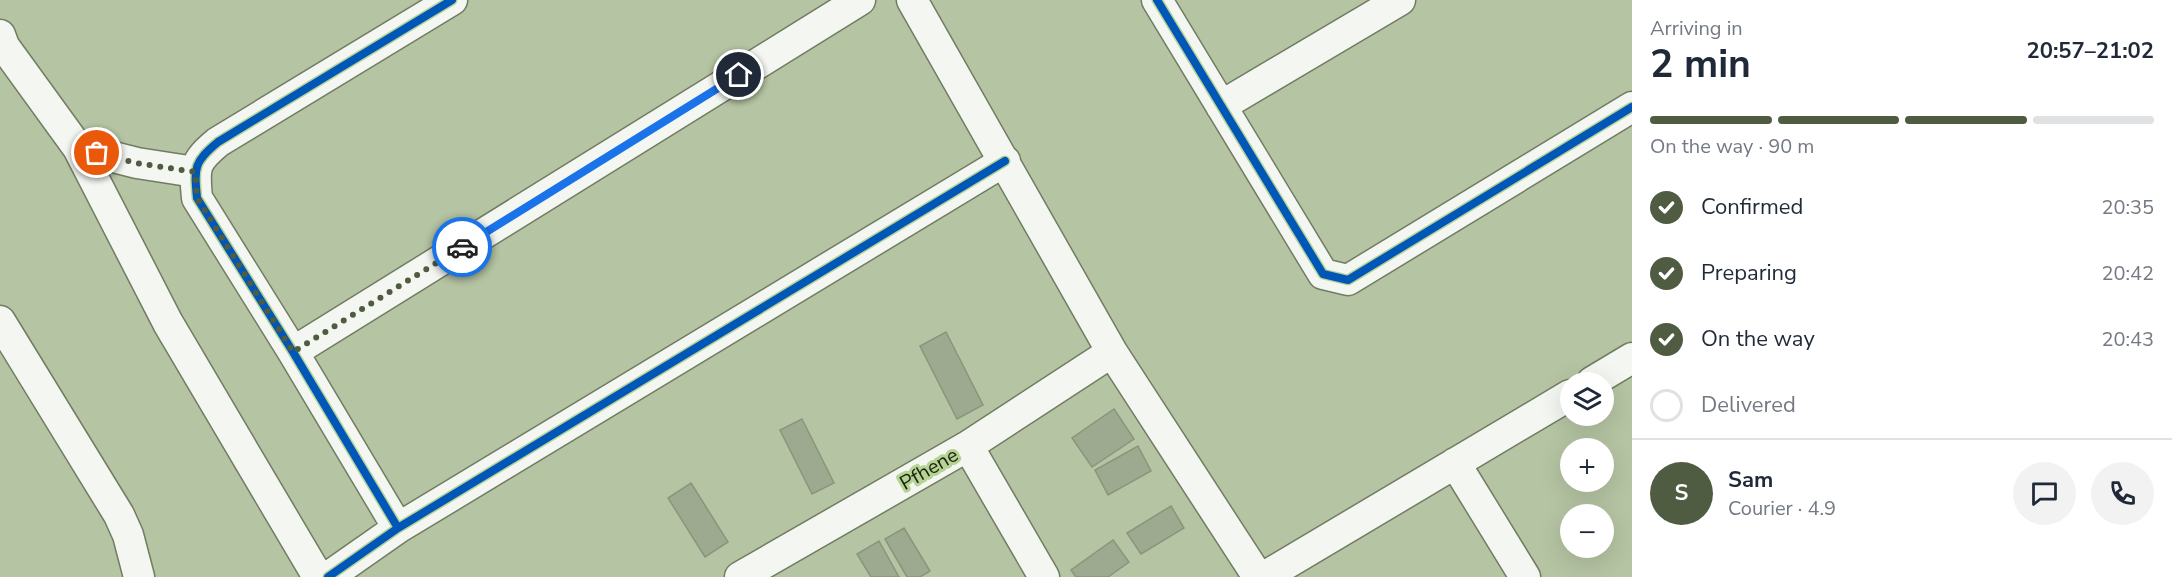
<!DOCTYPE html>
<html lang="en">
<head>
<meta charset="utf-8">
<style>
  body { margin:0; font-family:"Nunito Sans",sans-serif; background:#f2f2f3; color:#1f2937; height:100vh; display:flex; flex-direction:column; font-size:22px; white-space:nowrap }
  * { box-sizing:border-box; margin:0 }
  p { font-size:20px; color:#747a83 }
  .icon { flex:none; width:33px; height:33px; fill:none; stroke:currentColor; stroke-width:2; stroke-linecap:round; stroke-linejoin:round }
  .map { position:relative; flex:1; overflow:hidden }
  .panel { display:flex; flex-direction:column; background:#fff; width:540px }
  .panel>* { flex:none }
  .fabs { position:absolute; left:1560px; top:372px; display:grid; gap:12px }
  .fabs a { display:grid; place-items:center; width:54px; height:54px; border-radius:50%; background:#fff; box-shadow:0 6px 24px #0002; font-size:30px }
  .pin { position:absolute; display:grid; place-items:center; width:51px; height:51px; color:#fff; margin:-26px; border:3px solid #fff; border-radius:50%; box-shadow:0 2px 6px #0007 }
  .courier { position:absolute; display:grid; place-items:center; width:60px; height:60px; margin:-30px; border:4px solid #1a73e8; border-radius:50%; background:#fff; color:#222; box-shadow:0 2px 8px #0007 }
  .summary em { font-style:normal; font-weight:700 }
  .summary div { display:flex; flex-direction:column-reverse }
  .summary { display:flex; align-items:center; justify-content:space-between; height:102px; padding:0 18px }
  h1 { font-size:39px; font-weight:700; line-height:45px }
  .bar { display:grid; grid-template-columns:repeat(4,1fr); gap:9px 6px; align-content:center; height:72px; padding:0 18px }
  .bar i { height:8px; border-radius:4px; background:#e0e1e3 }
  .bar .on { background:#505c41 }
  .bar p { grid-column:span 4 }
  .line { display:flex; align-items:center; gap:15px; padding:0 18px; border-top:2px solid #e0e1e3 }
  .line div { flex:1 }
  .round { display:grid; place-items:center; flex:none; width:63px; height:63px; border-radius:32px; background:#f2f2f3 }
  ol { padding:0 18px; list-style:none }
  li { display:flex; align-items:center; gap:18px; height:66px }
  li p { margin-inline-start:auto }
  li .icon { padding:6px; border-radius:50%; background:#505c41; color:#fff; stroke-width:4 }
  li:last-child { color:#747a83 }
  li i { width:33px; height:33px; border:3px solid #e0e1e3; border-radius:50% }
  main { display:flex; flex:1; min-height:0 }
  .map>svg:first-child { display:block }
  .building { fill:#9eaa90; stroke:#8a957b; stroke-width:1.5 }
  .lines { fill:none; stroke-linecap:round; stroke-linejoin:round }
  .minor-casing { stroke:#717c62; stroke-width:33 }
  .minor { stroke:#f4f6f1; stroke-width:30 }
  .cycleway-casing { stroke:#b6d295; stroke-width:11 }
  .cycleway { stroke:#0057b8; stroke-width:8 }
  .done { stroke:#505c41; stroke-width:6; stroke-dasharray:0 10.8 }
  .route { stroke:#1a73e8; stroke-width:8 }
  .labels { text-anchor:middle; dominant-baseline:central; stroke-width:6; stroke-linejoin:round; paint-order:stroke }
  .street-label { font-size:20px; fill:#1a240c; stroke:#b6d295 }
</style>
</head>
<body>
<main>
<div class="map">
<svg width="1632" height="577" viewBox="0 0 1632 577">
  <rect width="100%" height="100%" fill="#b5c4a3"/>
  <!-- building -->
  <path class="building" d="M946,332L983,405L957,419L920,346Z
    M1114,409L1134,439L1092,467L1072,438Z
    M802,419L834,483L812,494L780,430Z
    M1138,446L1151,471L1108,495L1095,470Z
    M691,483L728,542L705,557L668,498Z
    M1171,506L1184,528L1141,554L1127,533Z
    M904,528L930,571L920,577H907L885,539Z
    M1113,540L1129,562L1108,577H1076L1071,570Z
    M879,541L899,577H871L857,554Z"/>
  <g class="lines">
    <!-- minor casing -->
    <g class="minor-casing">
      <path id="minor" d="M912,0L1112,352L1258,577
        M1157,0L1323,274L1348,280L1632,107
        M0,35L4,46L78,148L137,163L195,172
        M1221,106L1400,0
        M78,148L168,323L318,577
        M0,321L119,515L128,535L139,577
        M293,352L860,0
        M1592,382L1632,358
        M968,446L1044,577
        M1455,463L1525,577
        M398,528L293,352L197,198C194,167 194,162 218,142L452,0
        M328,577L398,528L1005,161
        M740,577L968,446L1112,352
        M1264,577L1570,395"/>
    </g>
    <!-- minor -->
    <use href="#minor" class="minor"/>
    <!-- cycleway casing -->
    <g class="cycleway-casing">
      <path id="cycleway" d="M1157,0L1323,274L1348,280L1632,107
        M398,528L293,352L197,198C194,167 194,162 218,142L452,0
        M328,577L398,528L1005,161"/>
    </g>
    <!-- cycleway -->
    <use href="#cycleway" class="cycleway"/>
  </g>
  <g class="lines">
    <!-- done -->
    <path class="done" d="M97,153L136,163L195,172L197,198L293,352L462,247"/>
    <!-- route -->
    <path class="route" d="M462,247L739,75"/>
  </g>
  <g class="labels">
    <!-- street labels -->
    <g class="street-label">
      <text transform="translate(929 469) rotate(-30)">Pfhene</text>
    </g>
  </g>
</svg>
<div class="fabs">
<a><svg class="icon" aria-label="layers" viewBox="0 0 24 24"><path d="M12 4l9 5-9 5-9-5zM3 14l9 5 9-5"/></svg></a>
<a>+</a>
<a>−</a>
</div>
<div class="pin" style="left:97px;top:153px;background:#ea580c"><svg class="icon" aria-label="bag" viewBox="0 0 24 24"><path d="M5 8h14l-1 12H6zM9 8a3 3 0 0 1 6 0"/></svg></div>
<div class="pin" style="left:739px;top:75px;background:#1f2937"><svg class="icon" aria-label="home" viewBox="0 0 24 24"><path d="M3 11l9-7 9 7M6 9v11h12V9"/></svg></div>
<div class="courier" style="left:462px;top:247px"><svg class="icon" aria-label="car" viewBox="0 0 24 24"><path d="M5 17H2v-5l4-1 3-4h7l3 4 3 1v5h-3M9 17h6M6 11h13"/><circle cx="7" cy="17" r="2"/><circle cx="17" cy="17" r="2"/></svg></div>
</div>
<section class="panel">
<div class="summary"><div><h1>2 min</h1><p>Arriving in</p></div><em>20:57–21:02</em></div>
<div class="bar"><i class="on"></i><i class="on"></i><i class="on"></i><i></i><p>On the way · 90 m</p></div>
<ol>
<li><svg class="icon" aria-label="check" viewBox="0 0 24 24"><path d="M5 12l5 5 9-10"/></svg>Confirmed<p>20:35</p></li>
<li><svg class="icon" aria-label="check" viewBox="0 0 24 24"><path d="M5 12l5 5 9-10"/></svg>Preparing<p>20:42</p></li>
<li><svg class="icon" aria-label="check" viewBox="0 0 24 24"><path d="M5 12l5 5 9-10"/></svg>On the way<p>20:43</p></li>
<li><i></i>Delivered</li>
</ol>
<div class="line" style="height:108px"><b class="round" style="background:#505c41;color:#fff">S</b><div><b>Sam</b><p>Courier · 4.9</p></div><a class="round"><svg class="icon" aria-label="chat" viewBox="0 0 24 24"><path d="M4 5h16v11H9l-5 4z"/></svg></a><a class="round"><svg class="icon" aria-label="phone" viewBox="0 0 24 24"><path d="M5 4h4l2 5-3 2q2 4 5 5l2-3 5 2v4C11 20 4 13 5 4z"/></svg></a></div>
</section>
</main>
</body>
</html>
